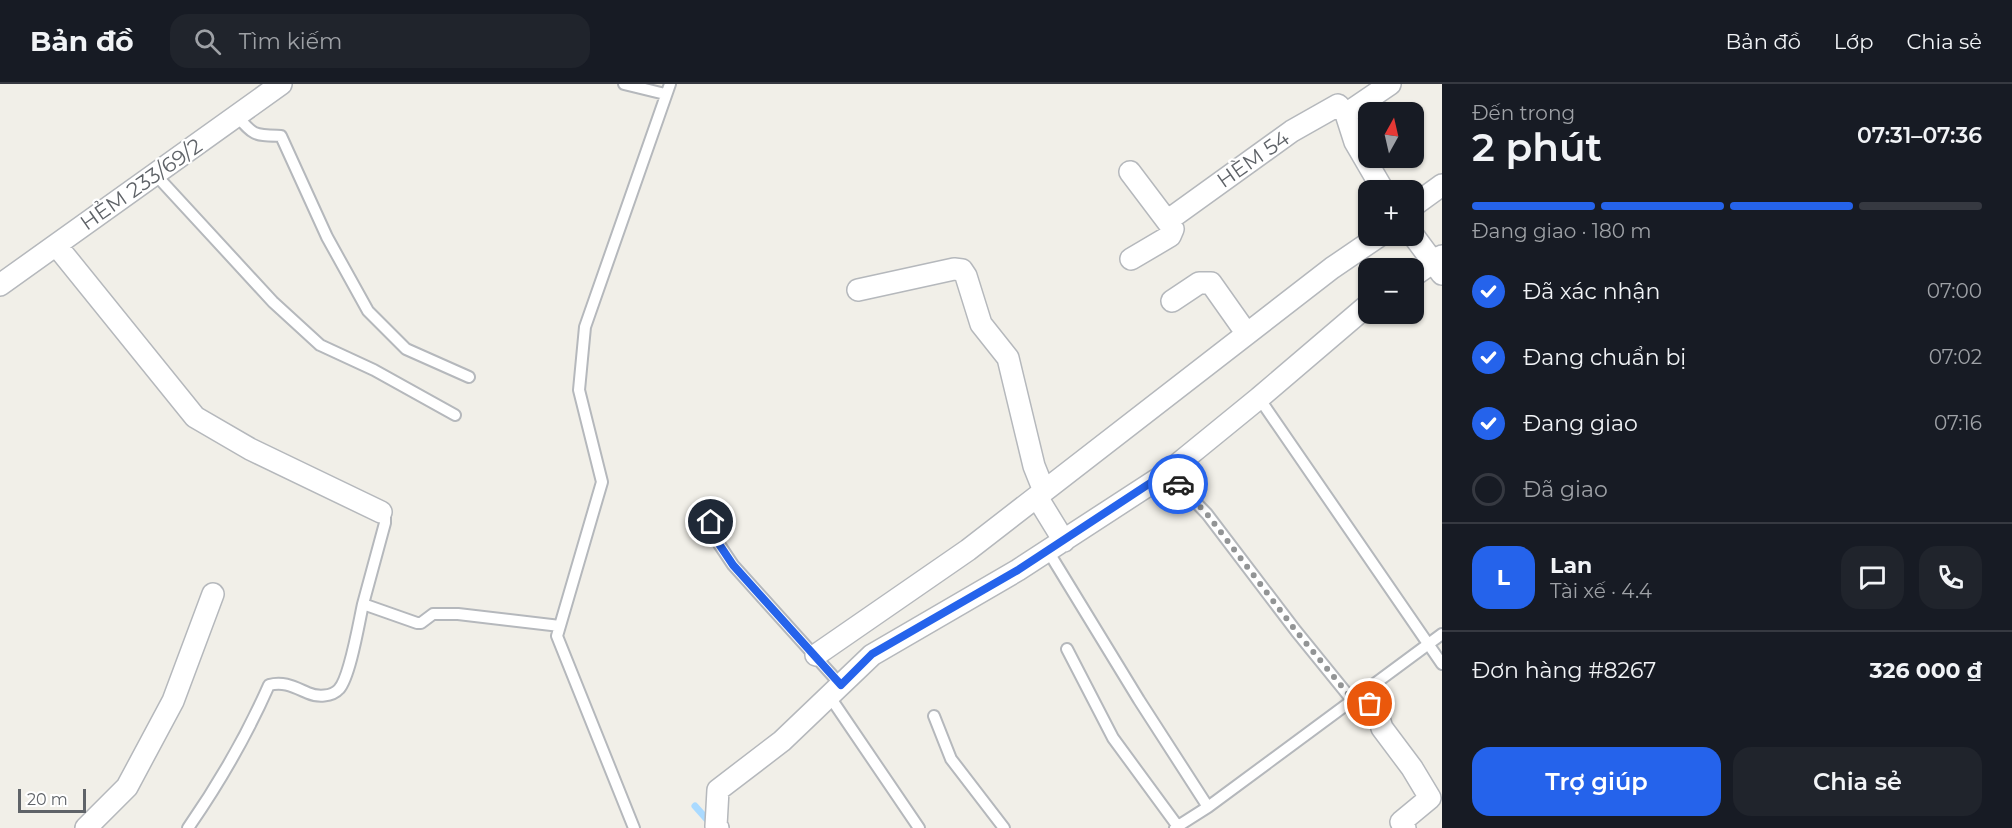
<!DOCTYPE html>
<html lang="vi">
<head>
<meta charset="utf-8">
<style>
  body { margin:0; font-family:Montserrat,sans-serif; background:#20242c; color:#f1f3f6; height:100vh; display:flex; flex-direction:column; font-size:22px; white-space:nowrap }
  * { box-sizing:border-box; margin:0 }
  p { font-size:20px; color:#9ea1a6 }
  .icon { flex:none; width:33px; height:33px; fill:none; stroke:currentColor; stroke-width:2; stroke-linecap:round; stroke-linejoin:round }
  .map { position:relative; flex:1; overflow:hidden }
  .side { display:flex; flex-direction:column; background:#171b24; width:570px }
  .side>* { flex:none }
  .needle { width:39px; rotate:8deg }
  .controls { position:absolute; left:1358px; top:18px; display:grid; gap:12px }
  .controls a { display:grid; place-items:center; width:66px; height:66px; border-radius:12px; background:#171b24; box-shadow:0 2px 4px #0004; font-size:30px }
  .scale { position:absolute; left:18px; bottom:15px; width:68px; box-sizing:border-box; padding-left:6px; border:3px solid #5f6368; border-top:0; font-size:16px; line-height:21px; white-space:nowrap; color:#5f6368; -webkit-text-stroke:4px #fff; paint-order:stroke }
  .pin { position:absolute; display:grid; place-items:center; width:51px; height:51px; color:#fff; margin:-26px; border:3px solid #fff; border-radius:50%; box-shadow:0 2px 6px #0007 }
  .courier { position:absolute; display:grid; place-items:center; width:60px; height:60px; margin:-30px; border:4px solid #2563eb; border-radius:50%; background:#fff; color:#222; box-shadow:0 2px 8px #0007 }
  .head em { font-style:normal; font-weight:600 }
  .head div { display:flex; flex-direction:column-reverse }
  .head { display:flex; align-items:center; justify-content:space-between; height:102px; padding:0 30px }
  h1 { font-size:39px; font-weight:600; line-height:45px }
  .bar { display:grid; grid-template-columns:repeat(4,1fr); gap:9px 6px; align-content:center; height:72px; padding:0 30px }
  .bar i { height:8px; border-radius:4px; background:#363941 }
  .bar .on { background:#2563eb }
  .bar p { grid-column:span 4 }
  .line { display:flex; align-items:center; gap:15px; padding:0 30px; border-top:2px solid #363941 }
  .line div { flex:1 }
  .round { display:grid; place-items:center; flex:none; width:63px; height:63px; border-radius:18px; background:#20242c }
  ol { padding:0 30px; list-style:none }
  li { display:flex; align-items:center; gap:18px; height:66px }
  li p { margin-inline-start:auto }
  li .icon { padding:6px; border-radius:50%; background:#2563eb; color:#fff; stroke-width:4 }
  li:last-child { color:#9ea1a6 }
  li i { width:33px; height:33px; border:3px solid #363941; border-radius:50% }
  .primary-button { display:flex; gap:12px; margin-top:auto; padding:12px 30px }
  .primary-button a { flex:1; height:69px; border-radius:18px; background:#2563eb; color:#fff; font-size:24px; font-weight:600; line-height:69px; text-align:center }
  .primary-button a+a { background:#20242c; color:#f1f3f6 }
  header { display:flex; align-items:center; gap:36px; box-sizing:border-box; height:84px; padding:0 30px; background:#171b24; border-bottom:2px solid #363941 }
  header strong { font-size:28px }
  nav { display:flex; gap:33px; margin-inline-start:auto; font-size:21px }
  .search { width:420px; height:54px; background:#20242c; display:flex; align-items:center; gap:15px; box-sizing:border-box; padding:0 21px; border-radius:18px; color:#9ea1a6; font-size:22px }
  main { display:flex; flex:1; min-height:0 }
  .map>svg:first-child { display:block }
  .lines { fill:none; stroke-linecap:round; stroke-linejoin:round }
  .stream { stroke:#aadaff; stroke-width:7 }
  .lane-casing { stroke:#b5b8bc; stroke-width:14 }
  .street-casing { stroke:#b5b8bc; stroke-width:24 }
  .lane { stroke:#fff; stroke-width:10 }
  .street { stroke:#fff; stroke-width:21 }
  .done { stroke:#929495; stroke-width:6; stroke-dasharray:0 10.8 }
  .route { stroke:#2563eb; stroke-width:8 }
  .labels { text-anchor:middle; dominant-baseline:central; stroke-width:4.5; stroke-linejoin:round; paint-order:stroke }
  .street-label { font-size:21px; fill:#5f6368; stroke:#fff }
</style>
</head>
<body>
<header>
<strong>Bản đồ</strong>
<div class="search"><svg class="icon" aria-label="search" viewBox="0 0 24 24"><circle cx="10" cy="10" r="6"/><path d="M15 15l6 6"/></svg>Tìm kiếm</div>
<nav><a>Bản đồ</a><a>Lớp</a><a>Chia sẻ</a></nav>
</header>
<main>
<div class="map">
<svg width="1442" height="744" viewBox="0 0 1442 744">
  <rect width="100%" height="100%" fill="#f1efe8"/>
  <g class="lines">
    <!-- stream -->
    <path class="stream" d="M695,722L711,740"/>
    <!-- lane casing -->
    <g class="lane-casing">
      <path id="lane" d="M624,0L665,10
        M237,32C254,52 254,51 281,52L327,153L368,227L406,265L469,293
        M155,90L273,218L320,261L374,286L455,331
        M1259,314L1442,580
        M1167,389L1207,430L1296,547L1352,616
        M711,438L719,460L733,481L841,601
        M1048,467L1139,616L1208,723
        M363,520L385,439V432L381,428
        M1067,565L1113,654L1179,744
        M830,613L919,744
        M934,632L951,675L1004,744
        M188,744C220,698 246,653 269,601C284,597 294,603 308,609C317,613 332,613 339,605C350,593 359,538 363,520L417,539H421L433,530H458L560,542
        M634,744L557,552L602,398L579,306L585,243L670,0
        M1175,744L1208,723L1442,550"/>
    </g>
    <!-- street casing -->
    <g class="street-casing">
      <path id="street" d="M1346,30L1390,0
        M1130,88L1167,137L1292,47L1338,21L1346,30L1355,58L1383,106
        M1413,122L1442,101
        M1413,151L1442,190
        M56,161L195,333L250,365L381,428
        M1131,175L1170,152L1173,145L1167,137
        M1413,192L1442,172
        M0,201L281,0
        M858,206L954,185L962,186L966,192L981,240L1008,274L1034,382L1044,407
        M1172,217L1199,199H1211L1247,250
        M1037,413L1064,457
        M816,571L968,466L1332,184L1379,152
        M1362,609L1378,631L1382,644L1412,684L1430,714L1401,738L1405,744
        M86,744L127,703L173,617L213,510
        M718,744L716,742L718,706L782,657L872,571L1018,486L1167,389L1259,314L1368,221"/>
    </g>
    <!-- lane -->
    <use href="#lane" class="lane"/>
    <!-- street -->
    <use href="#street" class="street"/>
  </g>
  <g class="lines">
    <!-- done -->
    <path class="done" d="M1178,400L1207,430L1296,547L1353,616L1362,609L1370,620"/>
    <!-- route -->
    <path class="route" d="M711,438L719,460L733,481L841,601L872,570L1018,486L1167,388L1178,400"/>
  </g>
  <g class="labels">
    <!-- street labels -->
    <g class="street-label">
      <text transform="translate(1253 75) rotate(-35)">HÈM 54</text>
      <text transform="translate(141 100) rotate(-35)">HẺM 233/69/2</text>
    </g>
  </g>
</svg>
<div class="controls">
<a><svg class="needle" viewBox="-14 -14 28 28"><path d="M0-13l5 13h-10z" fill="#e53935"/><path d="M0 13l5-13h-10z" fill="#9ea1a6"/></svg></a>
<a>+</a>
<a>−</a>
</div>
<div class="scale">20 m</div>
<div class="pin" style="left:1370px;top:620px;background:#ea580c"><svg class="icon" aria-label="bag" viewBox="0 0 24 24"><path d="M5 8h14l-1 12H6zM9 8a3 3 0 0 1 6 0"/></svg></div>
<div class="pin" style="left:711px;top:438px;background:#1f2937"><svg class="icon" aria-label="home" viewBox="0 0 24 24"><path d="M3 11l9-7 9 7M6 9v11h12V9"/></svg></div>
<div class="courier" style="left:1178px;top:400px"><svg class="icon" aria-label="car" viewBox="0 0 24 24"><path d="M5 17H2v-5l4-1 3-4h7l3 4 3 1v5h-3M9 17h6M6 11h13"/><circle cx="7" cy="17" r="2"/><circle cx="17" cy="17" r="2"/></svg></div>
</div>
<section class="side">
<div class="head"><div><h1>2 phút</h1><p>Đến trong</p></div><em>07:31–07:36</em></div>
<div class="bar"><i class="on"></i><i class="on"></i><i class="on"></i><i></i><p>Đang giao · 180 m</p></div>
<ol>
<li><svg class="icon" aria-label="check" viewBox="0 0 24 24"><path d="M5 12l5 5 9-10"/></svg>Đã xác nhận<p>07:00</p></li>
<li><svg class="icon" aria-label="check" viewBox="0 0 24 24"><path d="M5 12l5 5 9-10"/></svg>Đang chuẩn bị<p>07:02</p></li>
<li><svg class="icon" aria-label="check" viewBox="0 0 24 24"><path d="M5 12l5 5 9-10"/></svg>Đang giao<p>07:16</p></li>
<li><i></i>Đã giao</li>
</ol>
<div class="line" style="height:108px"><b class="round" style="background:#2563eb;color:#fff">L</b><div><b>Lan</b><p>Tài xế · 4.4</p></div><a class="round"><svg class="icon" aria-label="chat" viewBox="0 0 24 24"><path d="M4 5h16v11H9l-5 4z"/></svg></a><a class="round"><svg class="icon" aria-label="phone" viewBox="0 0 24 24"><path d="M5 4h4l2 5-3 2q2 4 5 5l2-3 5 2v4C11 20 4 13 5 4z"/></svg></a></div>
<div class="line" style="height:78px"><div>Đơn hàng #8267</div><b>326 000 ₫</b></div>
<div class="primary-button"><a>Trợ giúp</a><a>Chia sẻ</a></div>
</section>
</main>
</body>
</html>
